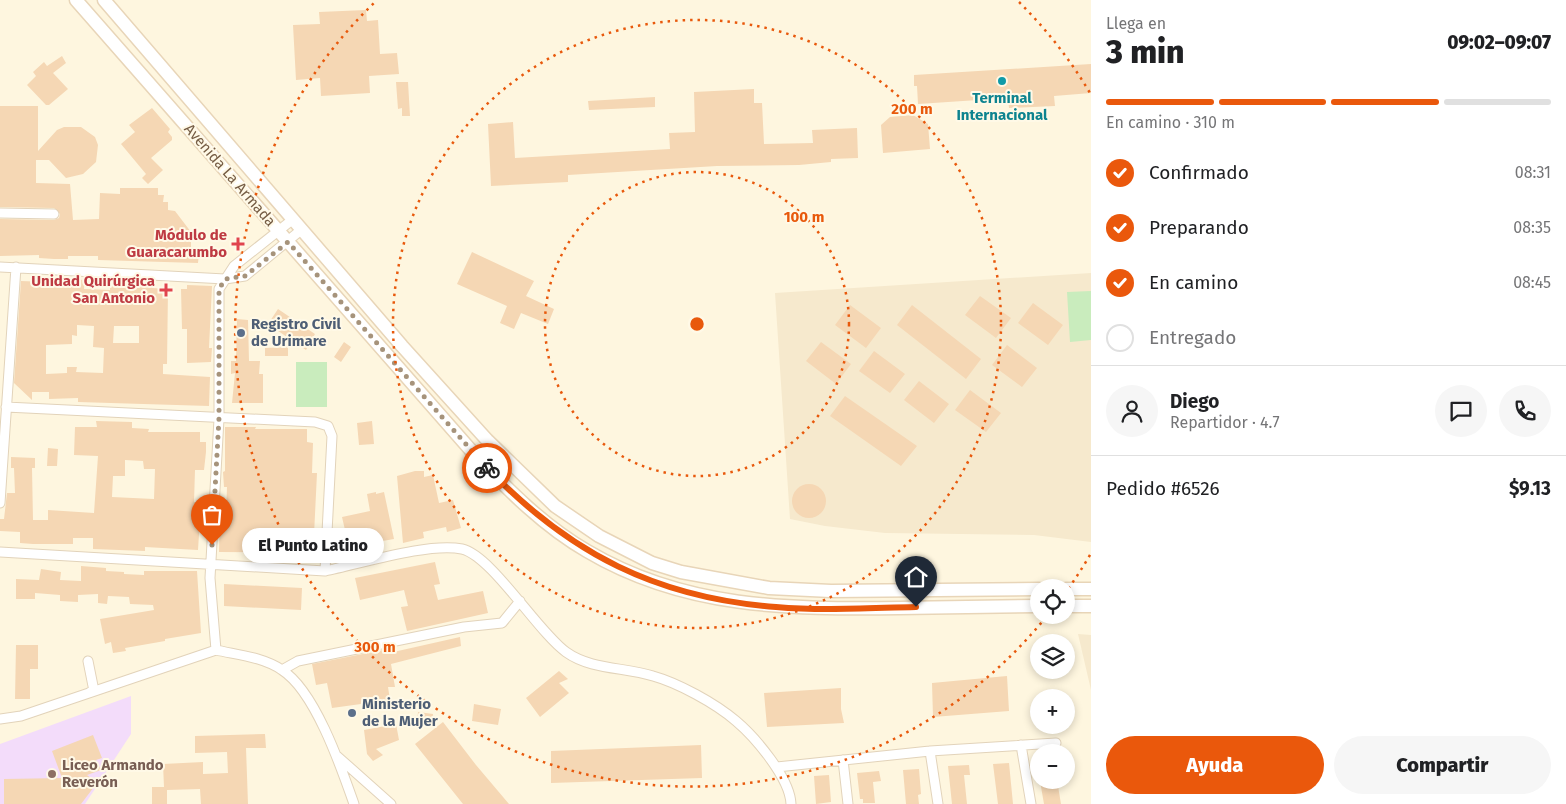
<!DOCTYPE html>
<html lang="es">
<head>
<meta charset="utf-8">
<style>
  body { margin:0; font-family:"Fira Sans",sans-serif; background:#f6f6f6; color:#202124; height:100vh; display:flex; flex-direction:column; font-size:19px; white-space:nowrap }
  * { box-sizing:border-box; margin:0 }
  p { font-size:16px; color:#757577 }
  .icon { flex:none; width:28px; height:28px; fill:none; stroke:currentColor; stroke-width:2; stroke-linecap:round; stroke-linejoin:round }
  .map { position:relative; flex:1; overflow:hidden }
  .panel { display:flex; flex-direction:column; background:#fff; width:475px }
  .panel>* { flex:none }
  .controls { position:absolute; left:1030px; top:579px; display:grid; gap:10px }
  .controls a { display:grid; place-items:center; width:45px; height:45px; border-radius:50%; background:#fff; box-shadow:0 2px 8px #0003; font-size:25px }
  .pin { position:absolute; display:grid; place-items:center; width:42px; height:42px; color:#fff; margin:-51px -21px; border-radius:50% 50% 50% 0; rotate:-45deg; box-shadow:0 0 5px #0007 }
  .pin .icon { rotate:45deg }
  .courier { position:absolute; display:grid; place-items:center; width:50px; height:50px; margin:-25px; border:4px solid #ea580c; border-radius:50%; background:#fff; color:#222; box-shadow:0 1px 6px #0007 }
  .bubble { position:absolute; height:35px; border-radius:18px; background:#fff; box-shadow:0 2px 8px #0003; font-size:16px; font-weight:800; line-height:35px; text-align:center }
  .head em { font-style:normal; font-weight:800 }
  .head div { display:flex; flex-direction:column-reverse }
  .head { display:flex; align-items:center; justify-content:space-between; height:85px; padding:0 15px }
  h1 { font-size:32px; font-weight:800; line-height:38px }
  .bar { display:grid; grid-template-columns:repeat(4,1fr); gap:8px 5px; align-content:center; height:60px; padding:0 15px }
  .bar i { height:6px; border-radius:4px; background:#e0e0e0 }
  .bar .on { background:#ea580c }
  .bar p { grid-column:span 4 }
  .line { display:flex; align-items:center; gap:12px; padding:0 15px; border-top:1px solid #e0e0e0 }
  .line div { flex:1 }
  .round { display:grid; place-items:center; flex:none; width:52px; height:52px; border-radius:26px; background:#f6f6f6 }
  ol { padding:0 15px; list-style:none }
  li { display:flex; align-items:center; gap:15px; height:55px }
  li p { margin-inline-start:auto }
  li .icon { padding:5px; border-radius:50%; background:#ea580c; color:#fff; stroke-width:4 }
  li:last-child { color:#757577 }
  li i { width:28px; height:28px; border:2px solid #e0e0e0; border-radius:50% }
  .button { display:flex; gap:10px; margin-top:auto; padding:10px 15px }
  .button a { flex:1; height:58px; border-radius:30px; background:#ea580c; color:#fff; font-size:20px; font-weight:800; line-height:58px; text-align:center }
  .button a+a { background:#f6f6f6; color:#202124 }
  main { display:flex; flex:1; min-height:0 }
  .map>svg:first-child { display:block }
  .residential { fill:#f6e9cd }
  .education { fill:#f3dcfa }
  .green { fill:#c9ecbd }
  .building { fill:#f5d7b4; fill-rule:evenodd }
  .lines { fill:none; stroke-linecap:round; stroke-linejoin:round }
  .street-casing { stroke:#e2d3ba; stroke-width:11 }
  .secondary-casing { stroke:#e8d5b8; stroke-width:15 }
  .street { stroke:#fff; stroke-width:9 }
  .secondary { stroke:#fff; stroke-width:12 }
  .done { stroke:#a6937b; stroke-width:5; stroke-dasharray:0 9 }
  .route { stroke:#ea580c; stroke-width:6 }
  .ring { fill:none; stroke:#e8590c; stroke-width:2.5; stroke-dasharray:2.5 5 }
  .culture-dot { fill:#0f9aa8; stroke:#fff9e7; stroke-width:2 }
  .health-dot { fill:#e0444e; stroke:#fff9e7; stroke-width:2 }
  .service-dot { fill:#5c6f8a; stroke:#fff9e7; stroke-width:2 }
  .education-dot { fill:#8d6e63; stroke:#fff9e7; stroke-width:2 }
  .labels { text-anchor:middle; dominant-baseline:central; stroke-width:4; stroke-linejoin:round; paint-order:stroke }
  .culture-label { font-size:15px; font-weight:bold; fill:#0d838f; stroke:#fff9e7 }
  .street-label { font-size:15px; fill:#765d45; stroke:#fff9e7 }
  .health-label { font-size:15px; font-weight:bold; fill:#be3a42; stroke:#fff9e7; text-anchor:end }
  .service-label { font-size:15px; font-weight:bold; fill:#4e5e75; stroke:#fff9e7; text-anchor:start }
  .education-label { font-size:15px; font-weight:bold; fill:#785e54; stroke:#fff9e7; text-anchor:start }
  .centre { fill:#e8590c; stroke:#fff9e7; stroke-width:2.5 }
  .ring-label { font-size:15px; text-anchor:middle; font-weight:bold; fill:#e8590c; stroke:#fff9e7; stroke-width:4; stroke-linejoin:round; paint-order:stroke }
</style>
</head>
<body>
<main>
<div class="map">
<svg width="1091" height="804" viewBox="0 0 1091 804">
  <rect width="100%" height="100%" fill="#fef6df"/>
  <!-- residential -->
  <path class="residential" d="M1091,273V542L1034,535L885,533L825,526L790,519L775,293Z
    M1078,634L1091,635V690Z"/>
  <!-- education -->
  <path class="education" d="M131,696V734L85,804H0V744Z"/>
  <!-- green -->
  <path class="green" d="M1091,291V340L1070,342L1067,292Z
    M296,362H327V407H296Z"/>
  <!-- building -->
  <path class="building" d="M366,10L367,21L378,20L380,54L397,53L399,74L369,76L370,93L321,96L320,78L296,80L293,25L320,24L319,12Z
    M62,56L66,63L53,73L68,89L49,105H46L27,85L36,76L33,72L44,62L47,66Z
    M1091,64V93L1054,96L1055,106L1009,108L1008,98L918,104L917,86H914V75Z
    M396,82H408L410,116H402V108L398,109Z
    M754,89V103H762L764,144L813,143L812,130L857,128L858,158L831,159V162L799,165L717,166L568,175V182L491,186L488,124L513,122L515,158L670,149L669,133L695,132L694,92Z
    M655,97V107L589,110L588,101Z
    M0,106H38V151L57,130L64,127H81L95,137L98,145L96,162L83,174L66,178L49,160H36V183L70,184L73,220L99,219L100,193L120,194V188H158V195H164L163,202H168V210L175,211L191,232V253H199L198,263L98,260V256H68V259H54L39,258V255L0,256V219L54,220L59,218L60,214L54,208L0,207Z
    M152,108L170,129L168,132L172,137V140L151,158L163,170L148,184L142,178L146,174L121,144L135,132L129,125Z
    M913,115L928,124L930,149L883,153L881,125L890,117Z
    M472,252L534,281L526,296L554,309L548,324L521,313L514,329L500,323L507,306L457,284Z
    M47,278L85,280L84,289L110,290V282L152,283V288L168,289L167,364H163V374L210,377L209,406L78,402V398L49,399V392H32V400L14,383L21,281L47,282ZM77,325L94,326L93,347L104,348L103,373L76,372L77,367H67V373L46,374V345L72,344V335L77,336ZM114,326H139V343H113Z
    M187,285L212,286L209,348H212L211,362L187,363V329H182L181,289H187Z
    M980,296L1011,318L996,338L965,315Z
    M1033,303L1063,325L1048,345L1018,323Z
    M850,305L881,328L866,348L835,325Z
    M912,305L981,359L966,379L897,325Z
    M278,309L315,334L306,350L268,324Z
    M237,319L248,320L249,361H260L259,374H263V403H232L235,373L231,374V361H236Z
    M344,342L351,347L341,362L334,357Z
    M821,342L851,364L836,384L806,361Z
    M1007,345L1037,368L1022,387L992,365Z
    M288,347V356H265V348Z
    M874,351L905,374L890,393L859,371Z
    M919,381L949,404L934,423L904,400Z
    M970,390L1001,413L986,432L955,410Z
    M845,396L917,446L901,466L830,416Z
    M96,421L132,422V428L149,429L148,432H200V442H206V452L204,470H195L194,502L201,503L198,550L145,547V551L93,549V538H73V544H33L20,543V532L0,531V519H4L7,493H15L14,468H11V457L35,458V468H32L33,520H48V510L94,513L98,456L74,455L75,427H97ZM125,460L143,461L144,469H155L154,499L112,497L113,476H125Z
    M372,421L374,444L359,445L357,423Z
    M225,427H256L255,429H307V442L313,443L312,473H317L314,535L321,534L320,553L219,552L220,515H226L227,487H224L223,472L225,471Z
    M48,448L58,449L57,466H47Z
    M415,471H424V477L433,475L439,503L453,500L461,528L447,532L446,527L423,532L424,538L403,543L397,476Z
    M792 501a17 17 0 1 1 34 0a17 17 0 1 1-34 0Z
    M376,492V494L384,492L394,539L371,543L373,549L332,557L333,532L345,530L342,517L370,511L367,494Z
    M435,562L440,584L434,585L438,600L483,591L488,613L407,631L401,607L408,606L404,590L360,600L355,578Z
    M81,566L106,568V571L124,572V574L144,575V571H197L201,633L165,639V641L125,648L126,651L113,653L111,642L105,644L100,619L154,610L153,605L130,604L129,597L108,596L107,604L98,603V594L78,595V602L60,601V595L35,593V599H16V579L39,580L41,569L61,572L60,580L81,581Z
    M224,584L302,588L301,610L224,606Z
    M460,637L461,646L391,664L395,687H388L390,700L332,708L327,683L316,685L312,664L388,649L389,653Z
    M16,645H38V669H30V699H15Z
    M559,671L568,679L559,683L569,693L540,717L526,698Z
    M1007,676L1009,711L933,717L932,683Z
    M841,688V709L844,723L767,727L764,693Z
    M474,704L501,709L498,725L472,721Z
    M418,712L433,714L432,725L417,723Z
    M443,722L476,765L509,804H463L415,744Z
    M396,724L399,740L376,749L383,755L373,761L367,754L364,730Z
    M265,734L266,748H246L248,804H201L200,789L167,790V804H152V787H164L163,764L203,762V774L228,773L227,752L195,753V736Z
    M93,735L102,758L96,760L101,770L87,775L97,783L81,804H4V779L62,778L52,751Z
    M701,745L702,778L551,783V751Z
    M1009,763L1013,804H998L993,764Z
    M969,765L970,775H964L967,804H952L948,766Z
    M919,769L921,794L918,795L919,804H906L903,770Z
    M879,771L881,781L873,782L875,803H863V799H860L857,773Z
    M829,775L831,802L816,804L814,776Z
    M1057,780L1061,804H1044L1040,781Z"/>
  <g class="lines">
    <!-- street casing -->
    <g class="street-casing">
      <path id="street" d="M0,213L54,214
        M0,267L225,279L245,276L301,230
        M6,407L315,422L328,426L332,436L325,571C360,564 429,542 462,549C492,556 537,631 566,652C591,670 625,667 653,676C678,683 715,703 736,721C755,737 790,778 791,804
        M0,503L16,267
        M0,552L325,571
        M216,650L210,578L219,419V289L234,266L292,220
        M88,661L94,691L90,692
        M282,670L298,661L464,627L502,623L520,601
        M0,719L21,716L216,650C238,655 263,657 282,670C315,691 341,767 354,804
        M1021,745L1031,804
        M930,751L938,804
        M337,756L391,804
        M843,760L848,804
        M777,767L930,751L1056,743"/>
    </g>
    <!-- secondary casing -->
    <g class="secondary-casing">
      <path id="secondary" d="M76,0L475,455C508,490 545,527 587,551C685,609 788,609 899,608C945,607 992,607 1039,606
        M104,0L402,346L487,440L555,506L599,536L652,563L681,572L769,588L831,591L1039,589
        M1066,589H1091
        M1066,606H1091"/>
    </g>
    <!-- street -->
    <use href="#street" class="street"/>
    <!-- secondary -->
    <use href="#secondary" class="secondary"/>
  </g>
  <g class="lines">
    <!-- done -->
    <path class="done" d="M212,545L219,418V289L225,279L245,276L288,242L487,468"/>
    <!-- route -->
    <path class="route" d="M487,468C570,554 657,598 776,607C823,611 869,608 916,607"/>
  </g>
  <!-- distance rings -->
  <g class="ring">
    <circle cx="697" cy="324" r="152"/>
    <circle cx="697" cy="324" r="304"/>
    <path d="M1090 555A456 456 0 0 1 1068 589M1046 617A456 456 0 1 1 375 2M1019 2A456 456 0 0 1 1090 93"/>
  </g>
  <!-- markers -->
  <circle class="culture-dot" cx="1002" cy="81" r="5"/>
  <g class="health-dot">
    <path d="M235.5 236.5h5v5h5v5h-5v5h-5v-5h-5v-5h5z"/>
    <path d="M163.5 282.5h5v5h5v5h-5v5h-5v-5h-5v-5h5z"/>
  </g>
  <g class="service-dot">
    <circle cx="241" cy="333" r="5"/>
    <circle cx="352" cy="713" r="5"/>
  </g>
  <circle class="education-dot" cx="52" cy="774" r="5"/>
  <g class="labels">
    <!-- culture labels -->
    <g class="culture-label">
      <text x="1002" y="98">Terminal<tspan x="1002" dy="17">Internacional</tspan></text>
    </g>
    <!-- street labels -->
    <g class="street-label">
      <text transform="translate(230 175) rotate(49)">Avenida La Armada</text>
    </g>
    <!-- health labels -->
    <g class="health-label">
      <text x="227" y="235">Módulo de<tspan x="227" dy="17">Guaracarumbo</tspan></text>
      <text x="155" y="281">Unidad Quirúrgica<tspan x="155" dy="17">San Antonio</tspan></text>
    </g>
    <!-- service labels -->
    <g class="service-label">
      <text x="251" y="324">Registro Civil<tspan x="251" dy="17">de Urimare</tspan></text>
      <text x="362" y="704">Ministerio<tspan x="362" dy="17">de la Mujer</tspan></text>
    </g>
    <!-- education labels -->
    <g class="education-label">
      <text x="62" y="765">Liceo Armando<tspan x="62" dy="17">Reverón</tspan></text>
    </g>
  </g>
  <circle cx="697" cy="324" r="8" class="centre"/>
  <g class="ring-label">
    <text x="912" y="114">200 m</text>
    <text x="804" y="222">100 m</text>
    <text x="375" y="652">300 m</text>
  </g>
</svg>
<div class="controls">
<a><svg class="icon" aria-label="locate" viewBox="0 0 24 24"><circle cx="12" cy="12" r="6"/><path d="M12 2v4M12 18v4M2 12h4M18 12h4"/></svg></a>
<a><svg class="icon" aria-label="layers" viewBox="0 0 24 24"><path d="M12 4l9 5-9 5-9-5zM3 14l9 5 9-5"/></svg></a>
<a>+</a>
<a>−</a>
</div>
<div class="pin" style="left:212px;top:545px;background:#ea580c"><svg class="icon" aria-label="bag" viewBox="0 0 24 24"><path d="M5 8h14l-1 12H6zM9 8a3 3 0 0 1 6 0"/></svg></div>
<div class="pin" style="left:916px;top:607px;background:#1f2937"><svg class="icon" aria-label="home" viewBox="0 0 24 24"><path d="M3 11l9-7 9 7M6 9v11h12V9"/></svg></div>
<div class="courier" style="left:487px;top:468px"><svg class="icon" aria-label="bike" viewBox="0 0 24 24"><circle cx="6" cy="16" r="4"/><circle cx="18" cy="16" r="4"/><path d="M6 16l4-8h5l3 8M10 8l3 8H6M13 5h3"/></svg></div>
<div class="bubble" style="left:242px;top:528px;width:142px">El Punto Latino</div>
</div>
<section class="panel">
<div class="head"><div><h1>3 min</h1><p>Llega en</p></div><em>09:02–09:07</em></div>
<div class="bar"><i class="on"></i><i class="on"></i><i class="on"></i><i></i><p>En camino · 310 m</p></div>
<ol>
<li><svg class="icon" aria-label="check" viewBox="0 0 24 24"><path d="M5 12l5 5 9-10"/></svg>Confirmado<p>08:31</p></li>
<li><svg class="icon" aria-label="check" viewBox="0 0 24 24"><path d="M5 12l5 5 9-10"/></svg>Preparando<p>08:35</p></li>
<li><svg class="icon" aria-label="check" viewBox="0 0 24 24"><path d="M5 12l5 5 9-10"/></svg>En camino<p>08:45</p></li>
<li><i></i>Entregado</li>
</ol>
<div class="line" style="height:90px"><a class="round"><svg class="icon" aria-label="person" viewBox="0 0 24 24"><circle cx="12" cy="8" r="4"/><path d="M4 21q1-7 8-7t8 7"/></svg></a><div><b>Diego</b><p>Repartidor · 4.7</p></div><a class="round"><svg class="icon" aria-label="chat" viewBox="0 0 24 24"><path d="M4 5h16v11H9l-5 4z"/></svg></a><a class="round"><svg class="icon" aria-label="phone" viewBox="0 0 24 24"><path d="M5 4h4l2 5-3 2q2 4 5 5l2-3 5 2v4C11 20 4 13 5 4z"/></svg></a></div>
<div class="line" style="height:65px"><div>Pedido #6526</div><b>$9.13</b></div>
<div class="button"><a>Ayuda</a><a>Compartir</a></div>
</section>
</main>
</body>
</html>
